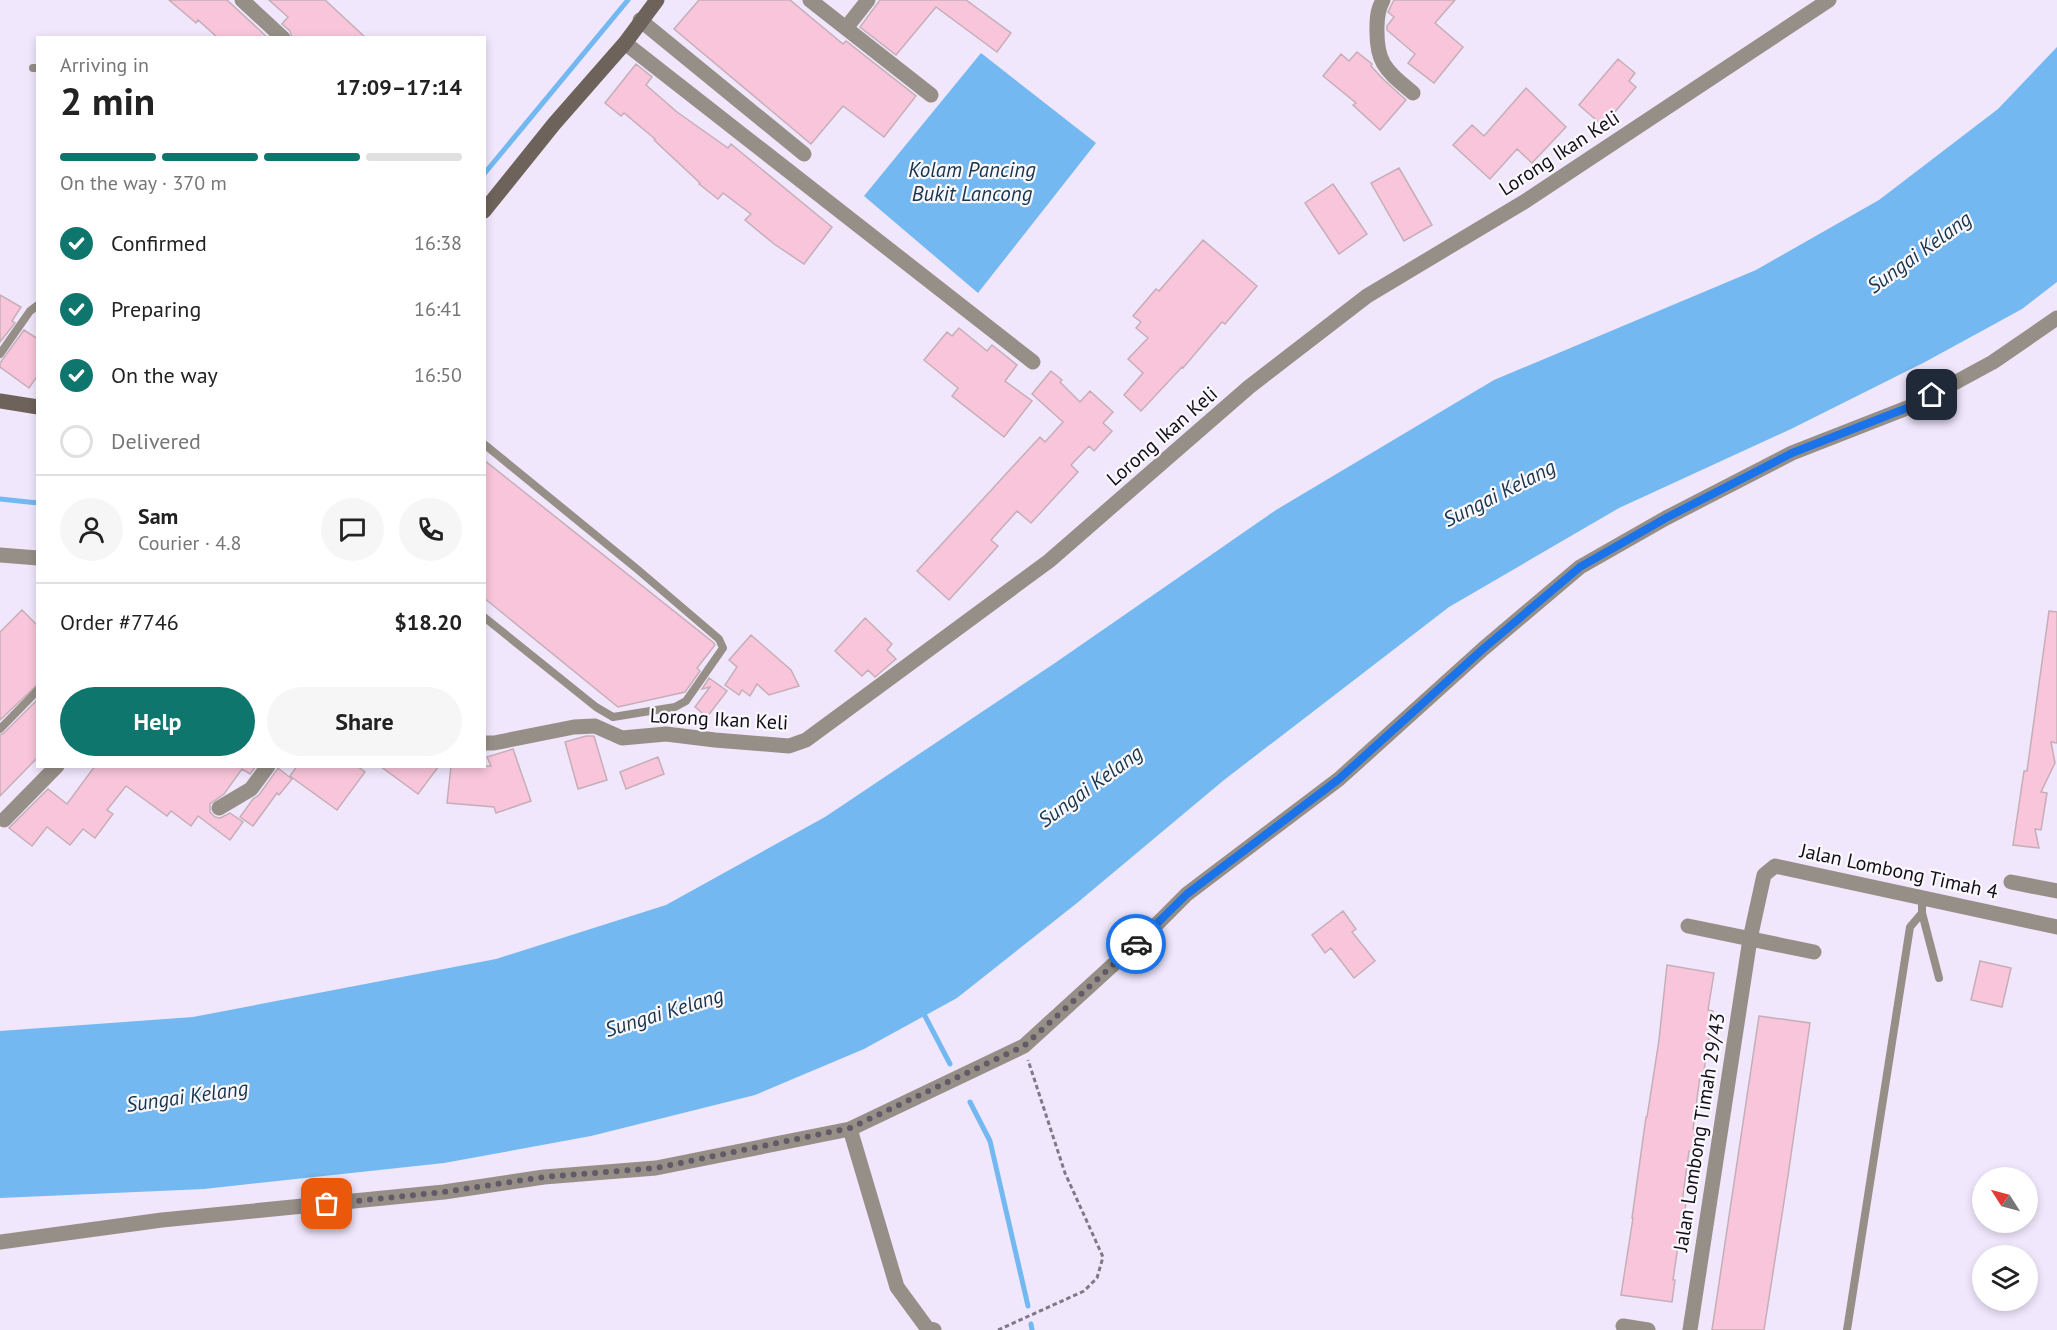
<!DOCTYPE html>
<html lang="en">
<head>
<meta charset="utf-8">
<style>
  body { margin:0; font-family:"PT Sans",sans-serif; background:#f6f6f6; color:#222; height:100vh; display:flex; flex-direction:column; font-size:22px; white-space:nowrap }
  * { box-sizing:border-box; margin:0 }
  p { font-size:20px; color:#767676 }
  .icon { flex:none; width:33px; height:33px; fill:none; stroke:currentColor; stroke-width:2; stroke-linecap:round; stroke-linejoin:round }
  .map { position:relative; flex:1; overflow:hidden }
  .panel { position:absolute; left:36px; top:36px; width:450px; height:732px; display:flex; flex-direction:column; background:#fff; border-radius:0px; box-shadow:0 3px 9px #0003 }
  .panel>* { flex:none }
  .needle { width:39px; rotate:306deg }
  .tools { position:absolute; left:1972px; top:1167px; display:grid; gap:12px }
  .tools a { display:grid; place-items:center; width:66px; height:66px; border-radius:50%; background:#fff; box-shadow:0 3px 9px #0003; font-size:30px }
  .pin { position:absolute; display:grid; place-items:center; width:51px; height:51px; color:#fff; margin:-26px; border-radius:12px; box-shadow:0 3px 9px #0006 }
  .courier { position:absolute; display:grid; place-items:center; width:60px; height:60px; margin:-30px; border:4px solid #1a73e8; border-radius:50%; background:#fff; color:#222; box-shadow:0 2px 8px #0007 }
  .headline em { font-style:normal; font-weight:700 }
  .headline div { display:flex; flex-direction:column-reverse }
  .headline { display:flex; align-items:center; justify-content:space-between; height:102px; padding:0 24px }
  h1 { font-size:39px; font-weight:700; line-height:45px }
  .bar { display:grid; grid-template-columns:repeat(4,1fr); gap:9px 6px; align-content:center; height:72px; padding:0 24px }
  .bar i { height:8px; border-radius:4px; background:#e0e0e0 }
  .bar .on { background:#0f766e }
  .bar p { grid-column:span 4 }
  .line { display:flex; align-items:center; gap:15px; padding:0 24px; border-top:2px solid #e0e0e0 }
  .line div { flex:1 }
  .round { display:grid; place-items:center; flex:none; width:63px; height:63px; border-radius:32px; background:#f6f6f6 }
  ol { padding:0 24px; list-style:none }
  li { display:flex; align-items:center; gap:18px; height:66px }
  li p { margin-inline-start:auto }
  li .icon { padding:6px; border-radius:50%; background:#0f766e; color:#fff; stroke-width:4 }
  li:last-child { color:#767676 }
  li i { width:33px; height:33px; border:3px solid #e0e0e0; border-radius:50% }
  .cta { display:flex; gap:12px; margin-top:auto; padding:12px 24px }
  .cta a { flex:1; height:69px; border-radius:36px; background:#0f766e; color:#fff; font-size:24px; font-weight:700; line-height:69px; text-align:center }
  .cta a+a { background:#f6f6f6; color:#222 }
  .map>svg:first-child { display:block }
  .water { fill:#73b8f0 }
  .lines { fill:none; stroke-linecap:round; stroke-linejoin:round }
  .stream { stroke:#73b8f0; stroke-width:5 }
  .building { fill:#f9c5da; stroke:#c6aeb7; stroke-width:1.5 }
  .path { stroke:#7f7987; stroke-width:3; stroke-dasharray:4.5 3; stroke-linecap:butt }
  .lane { stroke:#968f88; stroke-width:8 }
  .street { stroke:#968f88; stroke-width:15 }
  .secondary { stroke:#6e635a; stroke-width:15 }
  .done { stroke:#605b66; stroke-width:6; stroke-dasharray:0 10.8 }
  .route { stroke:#1a73e8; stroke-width:8 }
  .labels { text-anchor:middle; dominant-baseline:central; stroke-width:4.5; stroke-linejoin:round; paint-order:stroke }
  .street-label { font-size:20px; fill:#120f16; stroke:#faf8fd }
  .water-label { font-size:21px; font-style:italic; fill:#17354c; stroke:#faf8fd }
</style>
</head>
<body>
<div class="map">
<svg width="2057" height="1330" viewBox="0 0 2057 1330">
  <rect width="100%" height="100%" fill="#f0e7fc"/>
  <!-- water -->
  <path class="water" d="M2057,47V282L2022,309L1925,362L1791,429L1619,508L1449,607L1224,780L1077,903L957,998L864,1049L755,1095L591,1136L444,1163L204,1189L0,1198V1031L193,1017L496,959L666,905L825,817L1055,663L1276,510L1494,380L1756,270L1879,200L1998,109Z
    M981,53L1096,143L978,293L864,196Z"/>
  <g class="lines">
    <!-- stream -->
    <path class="stream" d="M484,174L628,0
      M0,499L38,503
      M925,1016L950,1064
      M970,1102L990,1141L1028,1306
      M1031,1324L1032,1330"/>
  </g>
  <!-- building -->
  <path class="building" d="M169,0H227L268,38H218L198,20L196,23Z
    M269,0H325L366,38H292L290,31L282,24L288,17Z
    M699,0H790L843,44L846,41L916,96L884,137L843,106L811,144L674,29Z
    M880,0H966L1011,33L997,52L936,7L896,55L860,27Z
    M1394,0H1455L1435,23L1463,47L1434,83L1408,63L1415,54L1387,30V26L1394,17L1388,12Z
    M1357,52L1372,64L1371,66L1383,79L1406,100L1380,130L1353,105L1356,103L1323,76L1341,54L1349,61Z
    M1618,59L1635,73L1629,81L1636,87L1603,126L1579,105Z
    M636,64L652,77L646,85L677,112L728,148L731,144L832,227L804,264L774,244L745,220L751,214L723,193L718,199L699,184L700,183L654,140L655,139L624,113L621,116L605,103Z
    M1526,88L1566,127L1532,163L1517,149L1490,179L1453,145L1472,125L1484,136Z
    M1399,168L1432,225L1404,241L1371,183Z
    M1333,184L1367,234L1339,254L1305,203Z
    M1203,240L1257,286L1225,324L1222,322L1183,368L1182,367L1141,411L1124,395L1143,373L1128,359L1148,338L1136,328L1141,322L1133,316L1156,289L1159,291Z
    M0,295L21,307L12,321L15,323L0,342Z
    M959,328L987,351L992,345L1017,365L1005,381L1032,401L1004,437L952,396L958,388L924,360L947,332L952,336Z
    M24,330L38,339V375L29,388L0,367V363Z
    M1051,371L1062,380L1060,382L1080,402L1090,391L1113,412L1103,423L1112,431L1094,451L1089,446L1071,465L1078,472L1031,523L1017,511L991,540L998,546L949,600L917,571L1040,437L1045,442L1063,422L1032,394Z
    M484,460L714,643L715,645L697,668L700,671L685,692L618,707L484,598Z
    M22,610L38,626V684L0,720V632Z
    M2049,611L2057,612V743L2051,742L2055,763L2041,792L2047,793L2041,830L2035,829L2039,848L2013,845L2024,771H2027Z
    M865,618L892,644L887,650L896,659L875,677L868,670L862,676L835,651Z
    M751,635L791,670L799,686L769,695L757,684L750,696L742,690L739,695L725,685L737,667L729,660Z
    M709,678L727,691L707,717L695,707L710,687L702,689Z
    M38,699V757L0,796V735L4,733Z
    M586,736H594L607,780L578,789L565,742Z
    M513,749L531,801L496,813L494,807L447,803L451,766H491L487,757Z
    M658,757L664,774L626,789L620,772Z
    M95,766H256L250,774L242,769L224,794L210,804V812L215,817L220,818L230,813L243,822L230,840L198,816L191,826L171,811L167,816L126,786L107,810L113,814L95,838L83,829L70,845L47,827L32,846L9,828L48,789L67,804Z
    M297,766H357L365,772L337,810L290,776Z
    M380,766H439L418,794Z
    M278,768L292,779L279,795L277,793L253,826L240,817L253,799L259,795Z
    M1343,911L1356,929L1352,932L1375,961L1354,978L1331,948L1325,953L1312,935Z
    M1980,961L2011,968L2002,1007L1971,1000Z
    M1667,965L1714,973L1708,1010L1713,1011L1703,1077L1700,1076L1693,1129H1696L1693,1151H1689L1682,1203H1686L1683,1225H1681L1673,1280H1675L1672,1302L1621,1295L1633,1218H1632L1646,1117H1647L1659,1040Z
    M1759,1016L1810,1023L1788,1176L1764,1330H1712Z"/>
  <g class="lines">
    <!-- path -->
    <path class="path" d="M998,1330L1084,1291L1097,1278L1103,1257L1065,1173L1028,1060"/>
    <!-- lane -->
    <path class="lane" d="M33,68H38
      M0,354L30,311L38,305
      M484,444L637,569L719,639L723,648L686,701L675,707L613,717L596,707L484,617
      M0,729L38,690
      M1922,899V913L1939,978
      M1847,1330L1910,927L1922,913"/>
    <!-- street -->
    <path class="street" d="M242,0L283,38
      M810,0L931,95
      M1383,0C1378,9 1377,16 1377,27C1376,64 1386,70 1413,93
      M640,20L804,154
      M846,28L868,0
      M625,43L1033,362
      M0,555L38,558
      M484,743H494L574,727L595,726L622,738L666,734L715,740L789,746L806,740L1049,561L1249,387L1367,296L1524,202L1829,0
      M219,808L251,789L268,766
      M4,820L57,766
      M2011,882L2057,891
      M1688,926L1814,952
      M850,1129L897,1287L927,1328L934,1330
      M0,1242L162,1220L444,1192L544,1177L656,1168L850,1129L1024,1046L1149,932L1187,894L1339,779L1483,649L1580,567L1666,518L1792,453L1912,406L1993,362L2057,318
      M1623,1326L1648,1330
      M1690,1330L1750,939L1764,875L1775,866L2057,927"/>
    <!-- secondary -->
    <path class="secondary" d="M484,211L554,124L625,43L657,0
      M0,401L38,407"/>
  </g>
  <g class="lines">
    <!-- done -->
    <path class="done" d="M327,1204L444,1192L544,1177L656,1168L850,1128L1024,1046L1136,944"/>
    <!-- route -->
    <path class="route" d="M1136,944L1187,894L1339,779L1483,649L1580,567L1666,518L1792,453L1912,406L1932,395"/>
  </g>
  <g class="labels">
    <!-- street labels -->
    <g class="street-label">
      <text transform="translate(1559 153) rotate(-33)">Lorong Ikan Keli</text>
      <text transform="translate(1162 436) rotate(-41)">Lorong Ikan Keli</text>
      <text transform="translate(719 719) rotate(3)">Lorong Ikan Keli</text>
      <text transform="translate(1899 871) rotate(12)">Jalan Lombong Timah 4</text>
      <text transform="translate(1699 1132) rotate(-81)">Jalan Lombong Timah 29/43</text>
    </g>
    <!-- water labels -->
    <g class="water-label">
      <text x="972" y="169">Kolam Pancing<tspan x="972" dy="24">Bukit Lancong</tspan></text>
      <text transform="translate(1919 252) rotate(-36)">Sungai Kelang</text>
      <text transform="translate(1499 493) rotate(-27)">Sungai Kelang</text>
      <text transform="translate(1090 786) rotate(-36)">Sungai Kelang</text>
      <text transform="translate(664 1012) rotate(-17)">Sungai Kelang</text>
      <text transform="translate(187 1096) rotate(-8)">Sungai Kelang</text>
    </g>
  </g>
</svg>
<div class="tools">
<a><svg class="needle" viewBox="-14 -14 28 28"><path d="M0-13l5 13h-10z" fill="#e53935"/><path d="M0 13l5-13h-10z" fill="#767676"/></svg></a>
<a><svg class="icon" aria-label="layers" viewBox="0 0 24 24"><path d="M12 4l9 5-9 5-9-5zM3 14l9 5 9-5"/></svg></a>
</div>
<div class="pin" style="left:327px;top:1204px;background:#ea580c"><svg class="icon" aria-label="bag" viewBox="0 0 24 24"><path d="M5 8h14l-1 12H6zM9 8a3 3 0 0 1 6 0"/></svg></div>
<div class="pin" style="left:1932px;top:395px;background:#1f2937"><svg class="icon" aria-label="home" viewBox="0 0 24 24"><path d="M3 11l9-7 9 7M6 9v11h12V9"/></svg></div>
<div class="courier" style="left:1136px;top:944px"><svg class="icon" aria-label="car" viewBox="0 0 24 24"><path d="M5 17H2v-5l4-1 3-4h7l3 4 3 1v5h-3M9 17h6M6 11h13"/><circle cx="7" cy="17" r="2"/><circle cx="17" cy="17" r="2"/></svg></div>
<section class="panel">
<div class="headline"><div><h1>2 min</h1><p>Arriving in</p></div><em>17:09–17:14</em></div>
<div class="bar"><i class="on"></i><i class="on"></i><i class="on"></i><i></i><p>On the way · 370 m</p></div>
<ol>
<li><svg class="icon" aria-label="check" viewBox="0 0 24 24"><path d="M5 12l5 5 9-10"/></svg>Confirmed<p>16:38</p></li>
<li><svg class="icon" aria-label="check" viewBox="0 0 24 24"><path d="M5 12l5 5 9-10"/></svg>Preparing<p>16:41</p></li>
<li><svg class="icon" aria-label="check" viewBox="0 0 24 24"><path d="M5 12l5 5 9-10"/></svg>On the way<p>16:50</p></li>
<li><i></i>Delivered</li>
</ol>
<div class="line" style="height:108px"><a class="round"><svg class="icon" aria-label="person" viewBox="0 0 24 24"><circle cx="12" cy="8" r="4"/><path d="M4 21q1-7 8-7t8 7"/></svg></a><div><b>Sam</b><p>Courier · 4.8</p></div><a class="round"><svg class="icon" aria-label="chat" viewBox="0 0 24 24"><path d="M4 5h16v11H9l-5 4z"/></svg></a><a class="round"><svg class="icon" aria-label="phone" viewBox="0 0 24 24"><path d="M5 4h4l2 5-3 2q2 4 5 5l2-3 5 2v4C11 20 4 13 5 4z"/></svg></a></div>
<div class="line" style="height:78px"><div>Order #7746</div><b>$18.20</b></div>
<div class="cta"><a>Help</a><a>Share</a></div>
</section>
</div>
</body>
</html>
